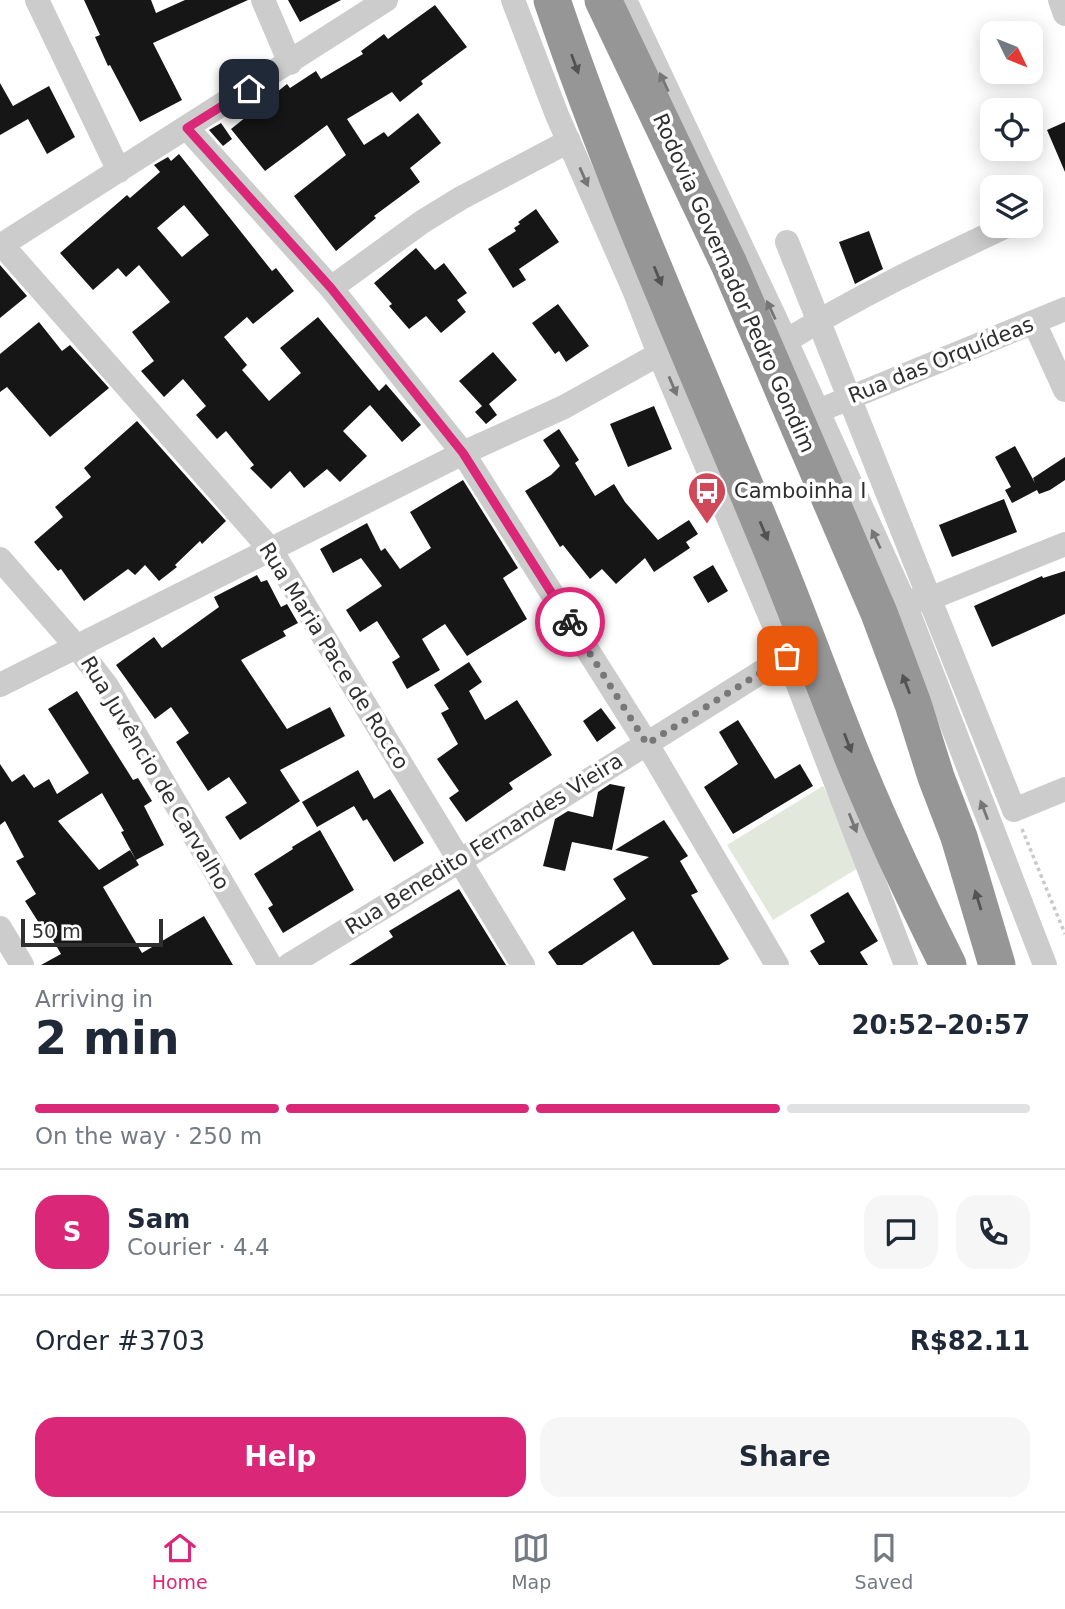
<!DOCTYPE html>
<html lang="en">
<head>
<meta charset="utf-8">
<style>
  body { margin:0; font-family:"DejaVu Sans",sans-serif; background:#f6f6f7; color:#1f2937; height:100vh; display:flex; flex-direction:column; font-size:26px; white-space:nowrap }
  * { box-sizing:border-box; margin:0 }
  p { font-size:23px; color:#747a83 }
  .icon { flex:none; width:38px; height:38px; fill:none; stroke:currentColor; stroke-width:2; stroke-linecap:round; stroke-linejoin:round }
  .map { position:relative; height:965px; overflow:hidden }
  .panel { display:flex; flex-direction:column; background:#fff; flex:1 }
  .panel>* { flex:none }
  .needle { width:46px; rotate:133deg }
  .tools { position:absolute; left:980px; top:21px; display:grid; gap:14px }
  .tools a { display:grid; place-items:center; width:63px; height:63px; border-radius:14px; background:#fff; box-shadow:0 4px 18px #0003; font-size:35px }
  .scale { position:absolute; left:21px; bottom:18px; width:142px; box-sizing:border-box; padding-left:7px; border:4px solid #2f2f2f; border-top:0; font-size:19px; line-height:24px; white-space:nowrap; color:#2f2f2f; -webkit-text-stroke:5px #fff; paint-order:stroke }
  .pin { position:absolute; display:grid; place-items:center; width:60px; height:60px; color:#fff; margin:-30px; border-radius:14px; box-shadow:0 4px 10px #0006 }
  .courier { position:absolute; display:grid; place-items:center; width:70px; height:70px; margin:-35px; border:5px solid #db2777; border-radius:50%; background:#fff; color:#222; box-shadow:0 2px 9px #0007 }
  .head em { font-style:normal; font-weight:700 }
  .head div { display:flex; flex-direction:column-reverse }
  .head { display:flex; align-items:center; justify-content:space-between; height:119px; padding:0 35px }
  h1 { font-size:46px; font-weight:700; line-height:52px }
  .bar { display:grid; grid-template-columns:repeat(4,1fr); gap:10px 7px; align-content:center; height:84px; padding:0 35px }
  .bar i { height:9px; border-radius:5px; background:#e0e1e3 }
  .bar .on { background:#db2777 }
  .bar p { grid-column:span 4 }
  .line { display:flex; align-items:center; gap:18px; padding:0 35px; border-top:2px solid #e0e1e3 }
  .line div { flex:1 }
  .round { display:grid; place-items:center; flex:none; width:74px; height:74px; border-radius:21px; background:#f6f6f7 }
  .action { display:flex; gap:14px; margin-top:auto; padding:14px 35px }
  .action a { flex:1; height:80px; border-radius:21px; background:#db2777; color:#fff; font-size:28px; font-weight:700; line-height:80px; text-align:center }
  .action a+a { background:#f6f6f7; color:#1f2937 }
  .menu { display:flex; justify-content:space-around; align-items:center; height:98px; border-top:2px solid #e0e1e3; background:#fff; font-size:19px; color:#747a83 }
  .menu a { display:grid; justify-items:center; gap:4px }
  .menu .on { color:#db2777 }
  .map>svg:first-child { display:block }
  .green { fill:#e3e8dc }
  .building { fill:#161616; fill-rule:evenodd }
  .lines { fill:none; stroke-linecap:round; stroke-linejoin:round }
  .path { stroke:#c9c9c9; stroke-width:3.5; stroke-dasharray:3.5 3.5; stroke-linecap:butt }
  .minor { stroke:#ccc; stroke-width:24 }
  .highway { stroke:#969696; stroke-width:37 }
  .oneway { fill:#535353 }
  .oneway2 { fill:#767676 }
  .done { stroke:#787878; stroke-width:7; stroke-dasharray:0 12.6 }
  .route { stroke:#db2777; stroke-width:9 }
  .labels { text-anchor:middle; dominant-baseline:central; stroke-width:7; stroke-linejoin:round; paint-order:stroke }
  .street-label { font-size:21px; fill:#2f2f2f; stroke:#fff }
  .poi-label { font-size:21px; fill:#2f2f2f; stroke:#fff; text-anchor:start }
</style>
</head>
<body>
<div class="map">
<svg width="1065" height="965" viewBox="0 0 1065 965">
  <rect width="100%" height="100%" fill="#fff"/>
  <!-- green -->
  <path class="green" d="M823,786L863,865L773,920L727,845Z"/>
  <!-- building -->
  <path class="building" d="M84,0H151L156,13L185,0H248L153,43L182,100L140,122L110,65L108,66L95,37L100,35Z
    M288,0H341L300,22Z
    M435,5L467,47L421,81L423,84L400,102L392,92L347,119L364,145L384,132L388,137L418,113L441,143L410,168L420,182L374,216L376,218L336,251L294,196L346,155L327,125L265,171L231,129L287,84L290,88L316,71L321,79L363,54L361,51L384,34L388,39Z
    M0,83L13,106L49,86L75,137L47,154L28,119L0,135Z
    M1065,122V172L1047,130Z
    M221,123L232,139L223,146L209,130Z
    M179,154L272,271L276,268L294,291L253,324L247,317L224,337L247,365L242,370L269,401L301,373L280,348L318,317L379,391L386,384L421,425L402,442L370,405L343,431L367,456L340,482L327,469L304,488L290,471L271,489L250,468L254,465L226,431L217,439L196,415L206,406L183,379L164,397L141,371L154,361L132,332L170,302L139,265L126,277L118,268L93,290L60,253L127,195L130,198L160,172L154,165L168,157L171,161ZM184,205L209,235L182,257L157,228Z
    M536,209L559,242L519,269L526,280L513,288L488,249L516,231L514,228L520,224L518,222Z
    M869,231L883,269L855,284L839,242Z
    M416,248L435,270L444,263L467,293L457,300L466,312L441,333L426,316L409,329L389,306L392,304L374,283Z
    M0,265L27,296L0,318Z
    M558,304L589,346L566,362L559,351L555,354L532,323Z
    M39,322L62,351L70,345L109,388L50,437L7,387L0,392V354Z
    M493,352L517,380L489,404L497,415L486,424L475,412L482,406L459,381Z
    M654,406L672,449L628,467L610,424Z
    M137,421L226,521L202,544L200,541L175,565L177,567L159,581L145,565L135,575L128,569L84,601L61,569L58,571L34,542L63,517L55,507L91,477L84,468Z
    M559,429L579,460L575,463L595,496L614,484L625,502L658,540L689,520L698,534L686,542L690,548L654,572L645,558L616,584L602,569L590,579L563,545L560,547L525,491L551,475L560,466L543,440Z
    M1015,446L1035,483L1033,478L1065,457V480L1050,490L1039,494L1037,490L1012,503L1005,490L1011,487L995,457Z
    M463,480L518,568L503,578L527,619L467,656L445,624L422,639L440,670L407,689L392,662L400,657L377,621L360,632L346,610L382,586L361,558L333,573L320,549L367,523L381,551L385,548L400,569L431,548L410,512Z
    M1004,499L1017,532L952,557L939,525Z
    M713,565L728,591L708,603L693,577Z
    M1065,571V614L992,647L974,606L1042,576L1043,578Z
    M257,575L261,582L267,580L281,607L287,604L298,623L283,631L286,636L241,660L287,729L330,707L345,736L280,770L300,801L240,840L225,817L247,803L229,777L208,791L176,742L189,733L171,707L155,719L116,665L154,637L162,648L219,607L214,597Z
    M469,662L482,682L469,691L485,720L517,700L552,755L509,783L513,789L466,822L449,798L459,791L437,759L458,744L441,713L449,709L434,685Z
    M77,691L133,780L138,778L152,801L144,806L164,845L136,860L121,832L124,831L102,793L58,821L99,870L130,850L139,865L103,887L142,953L204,916L233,965H41L61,954L42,921L39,923L25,901L36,894L16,861L24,857L5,821L0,825V764L12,782L24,774L34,788L49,779L57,794L89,773L48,709Z
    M601,708L616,728L597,742L583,721Z
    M738,720L775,779L800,764L813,786L733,834L704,787L738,764L719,732Z
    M358,770L374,799L390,789L424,843L394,862L367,819L363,821L354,806L317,827L302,802Z
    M610,784L625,787L612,850L572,842L565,871L543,866L555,819L568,811L593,817L598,792Z
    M664,820L688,856L680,861L698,892L691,895L729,959L719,965H653L633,931L582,965H557L548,952L626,899L613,879L649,857L615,850Z
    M320,830L354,890L283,933L268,908L273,905L254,874L293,849L292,847Z
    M459,889L506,965H349L393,937L389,931Z
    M848,892L878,941L860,952L868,965H819L810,951L825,942L810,915Z"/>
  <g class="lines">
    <!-- path -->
    <path class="path" d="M1022,829L1065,934"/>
    <!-- minor -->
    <path class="minor" d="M37,0L119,171
      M263,0L290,63
      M513,0L557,115L634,290L659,354L787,656L906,965
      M625,0L786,341L904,601L1045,965
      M1060,0L1065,14
      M187,128L331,288L463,453L647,744L777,965
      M787,242L1014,810L1065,789
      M2,245L271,550L523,965
      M0,246L386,0
      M331,288L422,222L461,198L569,141
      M1034,322L1065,390
      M786,341C856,297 932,261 1007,226
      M818,411L1065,309
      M0,559L76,646L107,686L270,965
      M915,600L929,599L1065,544
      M0,685L463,453L564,407L659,354
      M0,928L22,965
      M289,965L461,860L787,656"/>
    <!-- highway -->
    <path class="highway" d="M552,0C614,184 694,362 768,541C798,613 824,686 853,758C882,829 914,897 948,965
      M603,0L729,264L879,613L913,704L936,777L959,837L997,965"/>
  </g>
  <!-- one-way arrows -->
  <defs><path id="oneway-solid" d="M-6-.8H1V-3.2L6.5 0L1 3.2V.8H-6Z" transform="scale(1.75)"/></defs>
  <g class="oneway">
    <use href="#oneway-solid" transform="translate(575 64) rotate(70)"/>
    <use href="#oneway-solid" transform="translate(658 276) rotate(68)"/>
    <use href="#oneway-solid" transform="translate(764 531) rotate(67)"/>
    <use href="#oneway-solid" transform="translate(906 684) rotate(-111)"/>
    <use href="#oneway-solid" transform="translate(848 743) rotate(69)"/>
    <use href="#oneway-solid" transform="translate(978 900) rotate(-107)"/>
  </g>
  <g class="oneway2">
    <use href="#oneway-solid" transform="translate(664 82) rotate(-115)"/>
    <use href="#oneway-solid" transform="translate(584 177) rotate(66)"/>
    <use href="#oneway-solid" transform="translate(771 310) rotate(-115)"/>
    <use href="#oneway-solid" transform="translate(673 386) rotate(67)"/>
    <use href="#oneway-solid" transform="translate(876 539) rotate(-115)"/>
    <use href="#oneway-solid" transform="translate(984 810) rotate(-111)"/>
    <use href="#oneway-solid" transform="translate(853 823) rotate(68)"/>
  </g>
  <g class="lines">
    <!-- done -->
    <path class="done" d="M570,622L647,744L787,656"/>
    <!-- route -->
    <path class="route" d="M249,89L187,128L331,288L463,453L570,622"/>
  </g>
  <!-- icons -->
  <defs>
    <g id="bus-pin" transform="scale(2.0125)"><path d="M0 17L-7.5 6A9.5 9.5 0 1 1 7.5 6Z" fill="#cf4959" stroke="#fff"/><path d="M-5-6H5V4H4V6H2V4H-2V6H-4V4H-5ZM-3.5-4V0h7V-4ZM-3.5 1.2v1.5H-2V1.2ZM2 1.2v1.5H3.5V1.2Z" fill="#fff"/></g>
  </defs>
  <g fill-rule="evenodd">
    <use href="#bus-pin" x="707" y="491"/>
  </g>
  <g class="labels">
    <!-- street labels -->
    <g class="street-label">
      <text transform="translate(734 283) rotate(66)">Rodovia Governador Pedro Gondim</text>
      <text transform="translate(941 360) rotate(-22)">Rua das Orquídeas</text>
      <text transform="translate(334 656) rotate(58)">Rua Maria Pace de Rocco</text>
      <text transform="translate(155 773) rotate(59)">Rua Juvêncio de Carvalho</text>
      <text transform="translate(484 844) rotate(-32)">Rua Benedito Fernandes Vieira</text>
    </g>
    <!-- poi labels -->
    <g class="poi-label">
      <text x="734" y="491">Camboinha I</text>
    </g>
  </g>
</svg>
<div class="tools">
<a><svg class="needle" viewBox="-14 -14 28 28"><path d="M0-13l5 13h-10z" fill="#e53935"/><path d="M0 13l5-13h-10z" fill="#747a83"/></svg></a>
<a><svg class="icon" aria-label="locate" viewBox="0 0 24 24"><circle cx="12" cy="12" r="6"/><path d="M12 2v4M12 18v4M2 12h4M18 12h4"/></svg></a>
<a><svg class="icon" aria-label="layers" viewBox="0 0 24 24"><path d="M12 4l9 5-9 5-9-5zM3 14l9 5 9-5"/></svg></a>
</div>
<div class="scale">50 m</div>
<div class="pin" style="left:787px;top:656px;background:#ea580c"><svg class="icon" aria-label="bag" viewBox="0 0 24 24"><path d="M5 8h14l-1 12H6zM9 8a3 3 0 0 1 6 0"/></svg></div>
<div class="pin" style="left:249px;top:89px;background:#1f2937"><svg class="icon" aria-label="home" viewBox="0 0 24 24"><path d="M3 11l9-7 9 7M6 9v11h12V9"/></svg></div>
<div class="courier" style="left:570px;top:622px"><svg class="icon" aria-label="bike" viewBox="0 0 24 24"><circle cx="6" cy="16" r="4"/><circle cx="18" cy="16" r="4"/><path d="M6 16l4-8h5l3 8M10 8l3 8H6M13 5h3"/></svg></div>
</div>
<section class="panel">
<div class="head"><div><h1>2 min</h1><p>Arriving in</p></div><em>20:52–20:57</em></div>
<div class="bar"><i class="on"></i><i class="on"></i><i class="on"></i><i></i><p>On the way · 250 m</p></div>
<div class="line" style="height:126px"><b class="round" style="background:#db2777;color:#fff">S</b><div><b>Sam</b><p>Courier · 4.4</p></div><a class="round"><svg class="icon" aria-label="chat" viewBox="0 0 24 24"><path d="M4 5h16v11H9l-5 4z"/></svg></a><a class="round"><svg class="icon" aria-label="phone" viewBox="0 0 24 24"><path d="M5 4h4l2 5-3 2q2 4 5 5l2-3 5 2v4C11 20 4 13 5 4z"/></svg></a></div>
<div class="line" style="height:91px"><div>Order #3703</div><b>R$82.11</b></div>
<div class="action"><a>Help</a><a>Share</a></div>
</section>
<nav class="menu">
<a class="on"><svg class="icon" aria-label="home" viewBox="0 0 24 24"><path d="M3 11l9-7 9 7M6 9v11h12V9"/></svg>Home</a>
<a><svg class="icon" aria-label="map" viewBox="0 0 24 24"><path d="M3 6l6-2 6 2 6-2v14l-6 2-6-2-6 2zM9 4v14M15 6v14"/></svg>Map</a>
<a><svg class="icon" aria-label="saved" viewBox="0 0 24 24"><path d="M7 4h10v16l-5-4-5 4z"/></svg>Saved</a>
</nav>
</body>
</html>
